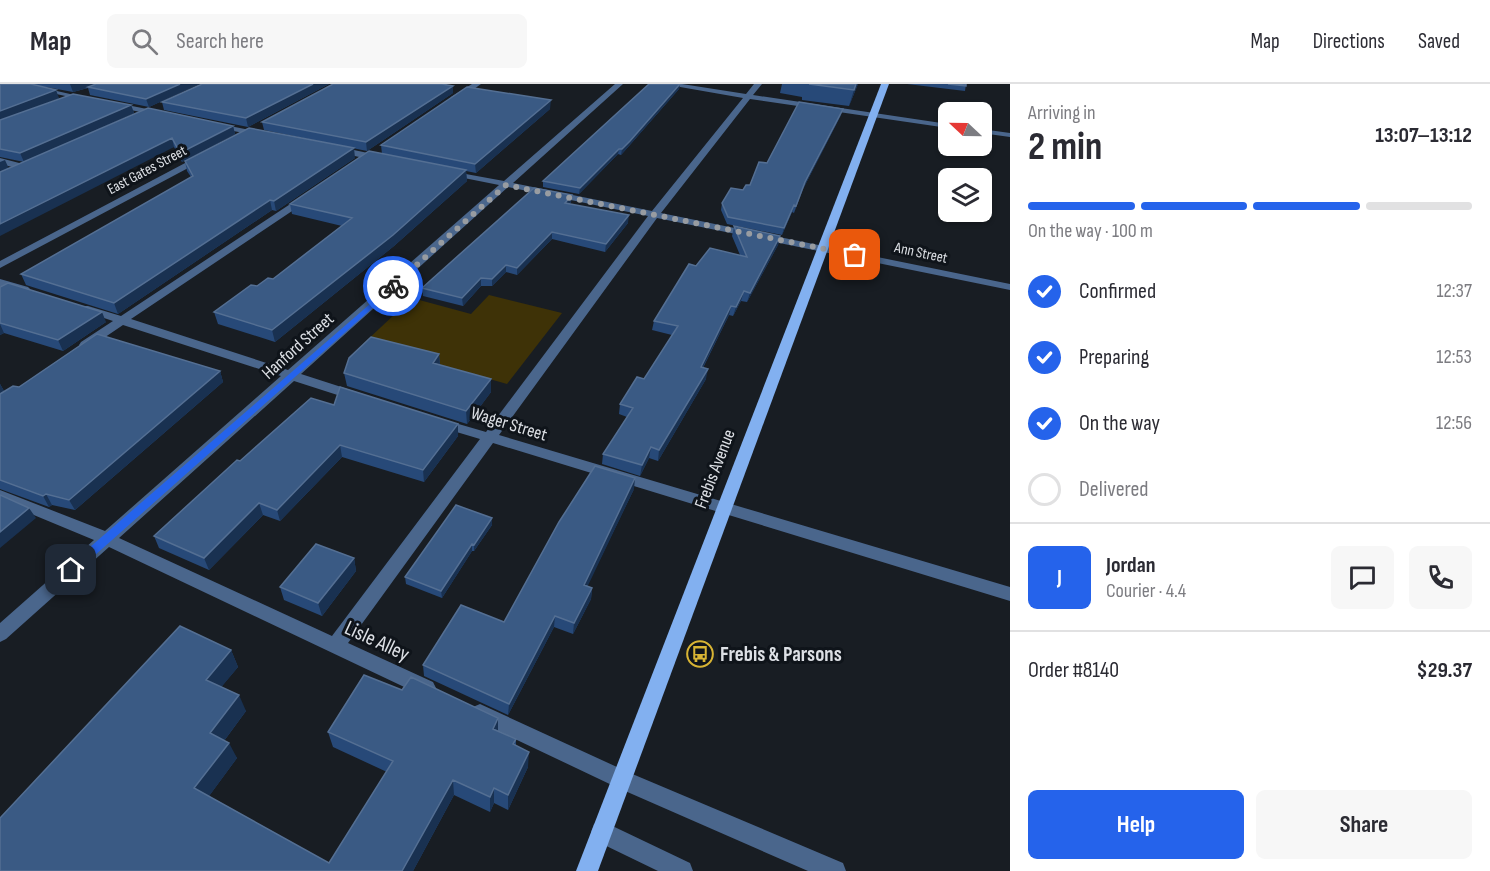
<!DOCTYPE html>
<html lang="en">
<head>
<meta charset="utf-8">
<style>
  body { margin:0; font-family:"Sofia Sans Condensed",sans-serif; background:#f7f7f7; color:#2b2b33; height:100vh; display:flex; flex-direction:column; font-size:22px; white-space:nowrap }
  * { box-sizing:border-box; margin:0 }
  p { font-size:20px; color:#7c7c81 }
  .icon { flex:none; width:33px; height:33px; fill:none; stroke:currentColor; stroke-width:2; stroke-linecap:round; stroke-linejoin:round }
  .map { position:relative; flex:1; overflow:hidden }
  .panel { display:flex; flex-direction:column; background:#fff; width:480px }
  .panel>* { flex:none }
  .needle { width:39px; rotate:292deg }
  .fabs { position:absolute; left:938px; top:18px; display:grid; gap:12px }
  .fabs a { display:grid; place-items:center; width:54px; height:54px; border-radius:9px; background:#fff; box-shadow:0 2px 4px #0004; font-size:30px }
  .pin { position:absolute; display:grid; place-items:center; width:51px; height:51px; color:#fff; margin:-26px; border-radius:12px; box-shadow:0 3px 9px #0006 }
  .courier { position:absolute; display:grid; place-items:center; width:60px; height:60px; margin:-30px; border:4px solid #2563eb; border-radius:50%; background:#fff; color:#222; box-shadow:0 2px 8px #0007 }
  .headline em { font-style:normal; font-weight:700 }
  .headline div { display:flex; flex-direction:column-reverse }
  .headline { display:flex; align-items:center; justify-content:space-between; height:102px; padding:0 18px }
  h1 { font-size:39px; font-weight:700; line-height:45px }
  .bar { display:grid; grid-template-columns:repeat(4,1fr); gap:9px 6px; align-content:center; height:72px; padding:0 18px }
  .bar i { height:8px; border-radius:4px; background:#e1e1e2 }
  .bar .active { background:#2563eb }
  .bar p { grid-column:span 4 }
  .line { display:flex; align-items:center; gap:15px; padding:0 18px; border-top:2px solid #e1e1e2 }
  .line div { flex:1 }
  .round { display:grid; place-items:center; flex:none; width:63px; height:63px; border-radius:9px; background:#f7f7f7 }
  ol { padding:0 18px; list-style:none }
  li { display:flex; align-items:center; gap:18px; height:66px }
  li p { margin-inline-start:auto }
  li .icon { padding:6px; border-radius:50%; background:#2563eb; color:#fff; stroke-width:4 }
  li:last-child { color:#7c7c81 }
  li i { width:33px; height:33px; border:3px solid #e1e1e2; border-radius:50% }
  .primary-button { display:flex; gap:12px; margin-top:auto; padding:12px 18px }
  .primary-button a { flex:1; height:69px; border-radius:9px; background:#2563eb; color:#fff; font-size:24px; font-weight:700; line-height:69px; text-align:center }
  .primary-button a+a { background:#f7f7f7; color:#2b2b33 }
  header { display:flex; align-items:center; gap:36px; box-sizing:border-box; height:84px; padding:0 30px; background:#fff; border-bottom:2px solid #e1e1e2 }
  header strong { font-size:28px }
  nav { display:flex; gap:33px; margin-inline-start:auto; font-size:21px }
  .search { width:420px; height:54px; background:#f7f7f7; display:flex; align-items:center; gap:15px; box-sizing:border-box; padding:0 21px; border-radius:9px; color:#7c7c81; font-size:22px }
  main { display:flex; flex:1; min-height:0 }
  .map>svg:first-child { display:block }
  .green { fill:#3e3207 }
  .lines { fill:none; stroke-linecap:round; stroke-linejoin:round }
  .minor { fill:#4a668c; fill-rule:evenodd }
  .major { fill:#82b0f0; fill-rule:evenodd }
  .wall { fill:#274978 }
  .shaded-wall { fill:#193151 }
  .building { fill:#3a5a84; stroke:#546f93; stroke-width:1.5 }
  .route { fill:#2563eb }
  .done { stroke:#989ca1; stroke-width:6; stroke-dasharray:0 10.8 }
  .labels { text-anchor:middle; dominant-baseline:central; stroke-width:6; stroke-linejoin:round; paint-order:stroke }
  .far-street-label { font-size:15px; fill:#dde0e5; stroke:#0f141a }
  .street-label { font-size:18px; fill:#dde0e5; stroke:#0f141a }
  .near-street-label { font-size:21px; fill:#dde0e5; stroke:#0f141a }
  .near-poi-label { font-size:21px; font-weight:bold; fill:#dde0e5; stroke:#0f141a; text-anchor:start }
</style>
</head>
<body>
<header>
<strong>Map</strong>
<div class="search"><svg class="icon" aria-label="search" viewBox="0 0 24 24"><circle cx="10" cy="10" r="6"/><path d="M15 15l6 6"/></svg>Search here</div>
<nav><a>Map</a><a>Directions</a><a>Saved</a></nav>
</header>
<main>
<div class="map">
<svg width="1010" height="787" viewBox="0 0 1010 787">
  <rect width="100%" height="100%" fill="#181d23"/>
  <!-- green -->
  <path class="green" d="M489,211L562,229L507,300L364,259L412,214L471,230Z"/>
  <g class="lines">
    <!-- minor -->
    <path class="minor" d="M11,0H26L92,15L88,17Z
      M472,0H481L457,17H451V13Z
      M615,0H623L513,99L652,127L743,14L663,0H682L746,10L754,0H762L753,11L948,40V44L750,15L661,129L1010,200V206L657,134L499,351L1010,503V517L493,359L348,559L433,598L436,604L433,610L426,613L419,610L109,463L6,555L0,558V539L94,456L0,417V406L105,447L281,292L123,241L89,264H81L79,261L81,258L113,237L80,226V222H88L121,232L304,111H310V115L131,235L288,286L499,101L444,90V86L504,97ZM508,103L648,132L486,348L438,334L433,335L431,338L433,341L480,355L332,552L119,454L294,297L353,316H363L365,313L363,310L301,290Z
      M112,18L162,28L166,30L162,32L109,22V18Z
      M215,39L265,49L269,51L265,53L212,43L211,41Z
      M981,45L1010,49V53L981,49Z
      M335,62L382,72L386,75L382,78L332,67L331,65Z
      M204,69L207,70V74L0,184V177Z
      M0,74L27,81L28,83L24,86L0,80Z
      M0,195L28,203L30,205L24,208L0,202Z
      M480,620L630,689L843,779L846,787H808L616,703L473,635L470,629L473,623Z
      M602,737L690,779L693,787H658L594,756L591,748L594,740Z"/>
    <!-- major -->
    <path class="major" d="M881,0H889L598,787H576Z"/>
  </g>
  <!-- wall -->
  <path class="wall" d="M0,0H199L149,23L90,11L88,4L73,8L46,3L59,14L24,27L131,21L134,29L24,78L0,73Z
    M202,0H329L248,43L164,26L162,18Z
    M680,0L679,5L629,62L621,71L618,70L579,110L543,103V97Z
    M782,0H858L849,22L802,16V13L780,9Z
    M907,0H966L965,7Z
    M453,9L367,67L264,46L262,38Z
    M550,25L476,89L466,87L467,97L394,162L275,258L218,240L214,228L257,202L273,195L342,142L292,130L290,120L382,70L381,61Z
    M841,31L803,105L794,129L792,128L782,151L727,140L721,126L722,119L750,101L767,79Z
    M233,42L235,50L182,78L174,63L9,84Z
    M355,74L276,127L272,126L118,230L26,201L21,190L191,93L187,87L185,77Z
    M572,111L571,118L570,120L628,139L605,168L552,155L517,191L506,188L492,202H481L463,222L423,212L422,204Z
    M734,142L780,152L778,161L747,218L741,217L733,232L729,231L703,284L706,295L658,377L649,374L640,392L602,380L603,370L627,333L619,330L620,320L644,295L672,251L652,246L654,237L696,182L740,171L732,152Z
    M0,203L106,238L63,267L4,249L0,251Z
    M439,270L440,281L491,295V308L467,340L347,302L344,289Z
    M220,287L223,298L75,426L52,421L49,423L0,405V300L4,307L2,309L19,303Z
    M334,321L458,352L424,398L342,373L280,437L263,431L209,486L159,464L154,452L240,377Z
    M634,405L587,502L592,504L591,515L573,550L554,543L508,631L424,592L423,581L504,538Z
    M492,434V441L474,467H472L442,514L406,500L405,493Z
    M354,474L356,487L322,532L284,516L280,503Z
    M231,566L238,583L221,603L246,627L224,657L237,674L209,712L329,779L387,688L333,663L328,648L402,606L498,634V647L516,655V662L528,683L508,726L494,719L490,728L454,711L413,787H0Z"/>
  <!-- shaded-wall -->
  <path class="shaded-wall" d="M70,0H102L73,8Z
    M180,0H199L149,23L146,15Z
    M313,0H329L248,43L246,34Z
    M680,0L679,5L621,71L622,65Z
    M856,0H858L849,22L854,6Z
    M453,2V9L367,67L366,58Z
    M56,6L59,14L0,37V27Z
    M551,16L550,25L476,89L475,80Z
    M131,21L134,29L24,78L20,69Z
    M843,25L841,31L803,105L794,129L805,98Z
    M233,42L235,50L182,78L180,69Z
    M172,54L174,63L0,152V140Z
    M354,64L355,74L276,127L274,117Z
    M619,65L618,70L579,110L580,104Z
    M5,76L9,85L0,89V78Z
    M466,86L467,97L394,162L275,258L272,246Z
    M572,111L571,118L564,126L565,119Z
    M270,116L272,126L118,230L114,219Z
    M794,121L792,128L782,151L784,144Z
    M629,131L628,139L605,168L606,160Z
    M552,148V155L517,191V184Z
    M780,152L778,161L747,218L750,209Z
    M506,181V188L492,202V195Z
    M481,194V202L463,222L462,214Z
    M744,207L741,217L733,232L736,223Z
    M731,222L729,231L698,293L701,283Z
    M102,228L106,238L63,267L58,256Z
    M0,240L4,249L0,251Z
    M439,270L440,283L433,279Z
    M708,285L706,295L658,377L659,366Z
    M220,287L223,298L75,426L69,416Z
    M491,295V308L467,340L466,327Z
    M0,300L4,307L0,310Z
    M458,340V352L424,398L423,386Z
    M340,361L342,373L280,437L277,426Z
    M651,363L649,374L640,392L642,381Z
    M635,394L634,405L583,512L584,501Z
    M46,410L52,421L49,423L43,412Z
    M259,419L263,431L209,486L204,474Z
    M29,424L36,434L0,464V448Z
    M492,434V441L474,467V461Z
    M472,460V467L442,514L441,507Z
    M354,474L356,487L322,532L318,519Z
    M592,504L591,515L573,550L574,539Z
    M555,532L554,543L508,631L509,620Z
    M231,566L238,583L214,612L206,596Z
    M239,611L246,627L218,665L210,649Z
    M498,634V650L493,645Z
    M229,659L237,674L204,719L194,704Z
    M529,668L528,683L508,726V711Z
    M453,696L454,711L413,787H402Z
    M494,704V719L490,728V713Z"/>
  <!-- building -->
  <path class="building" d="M0,0H31L56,6L0,27Z
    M96,0H180L146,15L88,3Z
    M202,0H313L246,34L162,18Z
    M333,0H442L453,2L366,58L262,38Z
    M649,0H680L630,57L622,65H619L580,104L543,97Z
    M809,0H856L854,6Z
    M948,0H966V2Z
    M467,3L551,16L475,80L381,61Z
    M73,10L131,21L20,69L0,65V36Z
    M799,18L843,25L805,98L796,122L794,121L784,144L728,133L722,119L731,104L743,106L746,101H750L759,78L767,79Z
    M148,24L233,42L180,69L172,54L0,140V88Z
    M249,44L354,64L274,117L270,116L114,219L21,190L193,92L185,77Z
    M369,67L466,86L393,151L272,246L214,228L251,201L257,202L268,194L273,195L352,134L290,120Z
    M534,104L572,111L565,119L629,131L606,160L552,148L517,184L506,181L492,195L481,194L462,214L422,204Z
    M734,142L780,152L750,209L744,207L736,223L731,222L701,283L708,285L659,366L651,363L642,381L603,370L633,324L620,320L637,293L644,295L678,242L654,237L689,180L696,182L710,164L747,173Z
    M8,199L102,228L58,256L0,239V203Z
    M97,250L220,287L69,416L46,410L43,412L0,396V310L13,302L19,303Z
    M371,253L439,270L433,279L491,295L466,327L344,289L349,274Z
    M340,303L458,340L423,386L340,361L277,426L259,419L204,474L154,452L237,376L240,377L311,314L334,321Z
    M595,382L635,394L584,501L592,504L574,539L555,532L509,620L423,581L461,521L504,538L559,438Z
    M0,411L29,424L0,448Z
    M456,421L492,434L474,461L472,460L441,507L405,493Z
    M316,460L354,474L318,519L280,503Z
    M180,542L231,566L206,596L239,611L210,649L229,659L194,704L329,779L393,677L328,648L364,591L402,606L411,593L498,634L493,645L516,655L513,660L529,668L508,711L494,704L490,713L453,696L402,787H0V734Z"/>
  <!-- route -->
  <path class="route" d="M393,200L395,204L75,489H67V483Z"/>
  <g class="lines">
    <!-- done -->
    <path class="done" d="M393,202L506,101L855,171"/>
  </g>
  <!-- icons -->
  <defs>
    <g id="bus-ring" transform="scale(1.35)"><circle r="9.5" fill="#0f141a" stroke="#d8b434" stroke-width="1.5"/><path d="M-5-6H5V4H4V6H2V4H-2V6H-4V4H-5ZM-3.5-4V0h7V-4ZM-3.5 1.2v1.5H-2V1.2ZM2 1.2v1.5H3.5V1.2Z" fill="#d8b434"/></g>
  </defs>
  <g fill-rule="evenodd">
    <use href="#bus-ring" x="700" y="570"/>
  </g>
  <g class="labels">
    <!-- far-street labels -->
    <g class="far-street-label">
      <text transform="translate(147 86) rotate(-28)">East Gates Street</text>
      <text transform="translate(921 169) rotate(12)">Ann Street</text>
    </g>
    <!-- street labels -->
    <g class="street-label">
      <text transform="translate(298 262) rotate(-42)">Hanford Street</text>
      <text transform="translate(509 340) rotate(17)">Wager Street</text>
      <text transform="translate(715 385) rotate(-69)">Frebis Avenue</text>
    </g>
    <!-- near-street labels -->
    <g class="near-street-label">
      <text transform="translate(377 557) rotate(25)">Lisle Alley</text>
    </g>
    <!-- near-poi labels -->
    <g class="near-poi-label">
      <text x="720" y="570">Frebis &amp; Parsons</text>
    </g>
  </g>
</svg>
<div class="fabs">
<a><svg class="needle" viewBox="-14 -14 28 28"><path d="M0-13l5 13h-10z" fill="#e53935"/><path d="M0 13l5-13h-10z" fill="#7c7c81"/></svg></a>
<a><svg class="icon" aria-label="layers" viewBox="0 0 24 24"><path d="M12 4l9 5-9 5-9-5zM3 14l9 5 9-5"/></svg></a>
</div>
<div class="pin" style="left:855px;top:171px;background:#ea580c"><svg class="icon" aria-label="bag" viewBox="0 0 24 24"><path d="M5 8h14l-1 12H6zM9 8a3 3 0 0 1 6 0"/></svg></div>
<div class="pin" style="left:71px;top:486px;background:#1f2937"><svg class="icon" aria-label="home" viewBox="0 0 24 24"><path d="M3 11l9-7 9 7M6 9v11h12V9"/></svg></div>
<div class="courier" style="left:393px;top:202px"><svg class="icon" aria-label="bike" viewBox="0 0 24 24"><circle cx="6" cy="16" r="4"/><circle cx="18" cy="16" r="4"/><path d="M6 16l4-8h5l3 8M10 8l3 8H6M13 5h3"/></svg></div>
</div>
<section class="panel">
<div class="headline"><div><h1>2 min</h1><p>Arriving in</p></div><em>13:07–13:12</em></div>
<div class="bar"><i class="active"></i><i class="active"></i><i class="active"></i><i></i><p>On the way · 100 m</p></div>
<ol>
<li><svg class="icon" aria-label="check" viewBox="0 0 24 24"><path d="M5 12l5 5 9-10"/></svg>Confirmed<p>12:37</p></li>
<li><svg class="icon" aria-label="check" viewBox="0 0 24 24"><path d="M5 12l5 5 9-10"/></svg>Preparing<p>12:53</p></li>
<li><svg class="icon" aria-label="check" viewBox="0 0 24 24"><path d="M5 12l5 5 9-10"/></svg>On the way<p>12:56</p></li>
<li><i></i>Delivered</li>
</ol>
<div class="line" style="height:108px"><b class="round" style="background:#2563eb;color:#fff">J</b><div><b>Jordan</b><p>Courier · 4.4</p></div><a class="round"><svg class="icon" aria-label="chat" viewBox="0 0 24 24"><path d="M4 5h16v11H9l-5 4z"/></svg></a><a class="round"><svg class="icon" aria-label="phone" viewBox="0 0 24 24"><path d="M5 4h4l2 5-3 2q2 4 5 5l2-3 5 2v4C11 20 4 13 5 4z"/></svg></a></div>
<div class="line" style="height:78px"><div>Order #8140</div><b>$29.37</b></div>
<div class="primary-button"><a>Help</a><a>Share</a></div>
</section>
</main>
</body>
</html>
